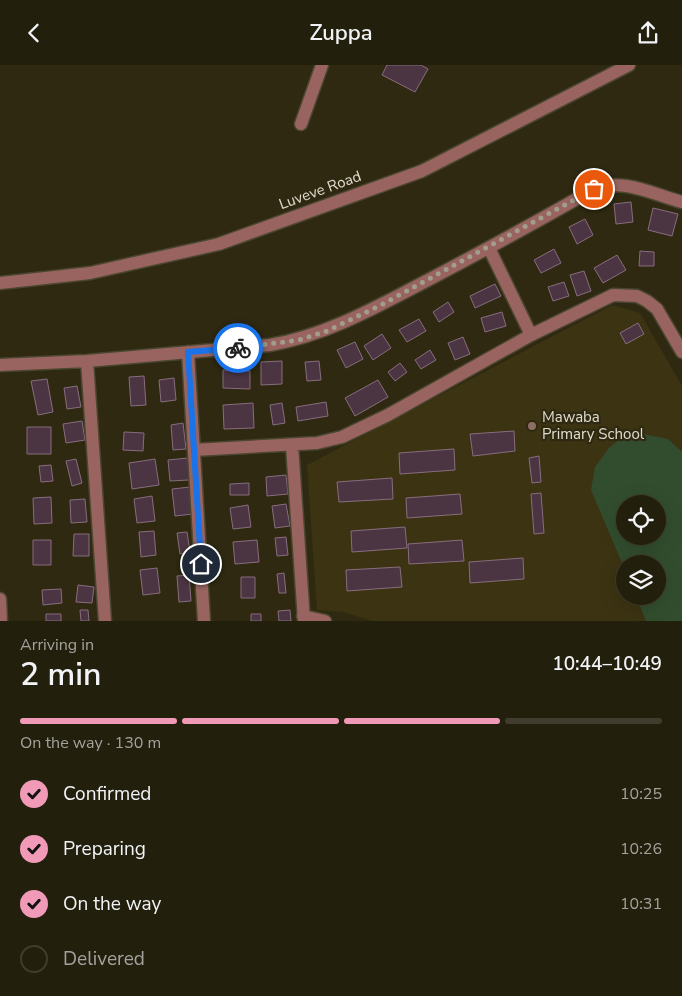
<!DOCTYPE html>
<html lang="en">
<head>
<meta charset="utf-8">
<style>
  body { margin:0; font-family:"Nunito Sans",sans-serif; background:#2f2c1b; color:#f1f3f6; height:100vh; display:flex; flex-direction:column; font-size:19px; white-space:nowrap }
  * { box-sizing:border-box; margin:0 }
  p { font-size:16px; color:#a3a29d }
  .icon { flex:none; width:28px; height:28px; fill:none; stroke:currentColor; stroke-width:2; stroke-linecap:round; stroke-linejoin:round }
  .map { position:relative; height:556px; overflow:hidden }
  .drawer { display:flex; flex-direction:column; background:#231f0d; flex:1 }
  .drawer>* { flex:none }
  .fabs { position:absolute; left:616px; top:430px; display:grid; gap:10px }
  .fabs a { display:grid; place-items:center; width:50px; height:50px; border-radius:50%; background:#231f0d; box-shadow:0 5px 20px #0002,0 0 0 1px #403d2e; font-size:25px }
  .pin { position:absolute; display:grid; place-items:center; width:42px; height:42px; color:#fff; margin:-21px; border:2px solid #fff; border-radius:50%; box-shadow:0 1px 5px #0007 }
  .courier { position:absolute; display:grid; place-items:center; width:50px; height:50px; margin:-25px; border:4px solid #1a73e8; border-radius:50%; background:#fff; color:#222; box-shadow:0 1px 6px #0007 }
  .overview em { font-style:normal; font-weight:600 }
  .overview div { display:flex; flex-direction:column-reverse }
  .overview { display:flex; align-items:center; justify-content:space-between; height:85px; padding:0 20px }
  h1 { font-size:32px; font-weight:600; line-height:38px }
  .bar { display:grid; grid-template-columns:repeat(4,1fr); gap:8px 5px; align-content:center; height:60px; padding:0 20px }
  .bar i { height:6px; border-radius:4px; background:#403d2e }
  .bar .active { background:#f09ab7 }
  .bar p { grid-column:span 4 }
  ol { padding:0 20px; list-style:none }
  li { display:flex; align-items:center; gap:15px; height:55px }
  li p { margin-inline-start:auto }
  li .icon { padding:5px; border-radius:50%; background:#f09ab7; color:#111; stroke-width:4 }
  li:last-child { color:#a3a29d }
  li i { width:28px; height:28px; border:2px solid #403d2e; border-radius:50% }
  header { display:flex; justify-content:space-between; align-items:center; height:65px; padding:0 20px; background:#231f0d; font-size:22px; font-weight:600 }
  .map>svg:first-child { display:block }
  .built { fill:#3b3312; fill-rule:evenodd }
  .green { fill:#324d2e; fill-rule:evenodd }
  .building { fill:#4c3543; stroke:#876d7d }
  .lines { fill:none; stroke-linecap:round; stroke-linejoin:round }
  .minor-casing { stroke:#4b462f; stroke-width:15 }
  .minor { stroke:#996460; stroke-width:12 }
  .done { stroke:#a29d8c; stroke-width:5; stroke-dasharray:0 9 }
  .route { stroke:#1a73e8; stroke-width:6 }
  .education-dot { fill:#8d6e63; stroke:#2f2911; stroke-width:2 }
  .labels { text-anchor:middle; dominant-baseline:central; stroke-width:4.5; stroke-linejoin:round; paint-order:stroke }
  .street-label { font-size:15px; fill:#e0dcce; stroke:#2f2911 }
  .poi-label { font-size:15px; fill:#e0dcce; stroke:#2f2911; text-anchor:start }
</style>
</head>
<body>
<header><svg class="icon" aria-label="back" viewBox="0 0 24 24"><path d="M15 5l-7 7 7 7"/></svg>Zuppa<svg class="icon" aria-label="share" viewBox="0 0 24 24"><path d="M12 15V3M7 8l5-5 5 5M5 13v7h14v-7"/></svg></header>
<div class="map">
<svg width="682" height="556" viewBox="0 0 682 556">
  <rect width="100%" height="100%" fill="#2f2911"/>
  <!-- built -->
  <path class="built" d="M612,240L640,248L682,321V556H372L343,547L317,545L307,400ZM625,439H658V471H625ZM625,499H658V531H625Z"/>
  <!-- green -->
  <path class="green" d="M643,369L668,374L682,387V556H646L636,531H658V499H625V505L591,425L595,402L609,383L620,374ZM625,439H658V471H625Z"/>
  <!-- building -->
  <path class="building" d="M387,0H421L428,4L415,27L382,10Z
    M631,137L633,157L616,159L614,139Z
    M653,143L678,149L672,171L648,165Z
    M585,154L593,170L577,179L569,162Z
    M554,184L561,198L541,208L534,195Z
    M640,186L654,187V201H639Z
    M617,190L626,205L603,218L594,203Z
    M584,206L591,226L577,231L570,210Z
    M564,217L569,231L553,236L548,222Z
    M495,219L501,231L475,243L470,231Z
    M448,237L454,247L439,257L433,247Z
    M502,247L506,261L485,267L481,253Z
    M419,254L426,266L407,277L399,265Z
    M638,258L644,269L626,279L620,268Z
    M382,269L391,283L373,295L364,281Z
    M463,272L470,289L455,295L448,278Z
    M355,277L363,294L346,303L337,285Z
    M430,285L436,295L421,304L415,295Z
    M282,296V319L261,320V297Z
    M319,296L321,315L307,316L305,297Z
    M400,298L407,307L395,316L388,307Z
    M223,305L250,306V324L223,323Z
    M144,311L146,340L131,341L129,312Z
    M174,313L176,335L161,337L159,315Z
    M47,314L53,347L38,350L31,316Z
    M378,315L388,332L355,351L345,333Z
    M77,321L81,342L67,344L64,323Z
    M326,337L328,351L298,356L296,342Z
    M253,338L254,363L224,364L223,340Z
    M282,338L285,358L273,360L270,340Z
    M82,356L85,375L66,378L63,359Z
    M183,358L186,384L173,385L171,360Z
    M27,362H51V389H27Z
    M514,366L515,386L473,391L470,369Z
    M124,367L144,368L143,386L123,385Z
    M454,384L455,405L400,409L399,388Z
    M539,391L541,417L532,418L529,393Z
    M188,393L189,415L170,416L168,395Z
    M76,394L82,418L72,421L66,396Z
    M155,394L159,420L132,424L129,398Z
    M51,400L53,416L41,417L39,401Z
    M286,410L288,429L267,431L266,412Z
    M392,413L393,434L339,437L337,417Z
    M249,418V430H230V419Z
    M190,422L193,449L175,451L172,424Z
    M541,428L544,468L534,469L531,429Z
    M460,429L462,449L407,453L406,433Z
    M152,431L155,456L137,458L134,434Z
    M51,432L52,458L34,459L33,433Z
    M85,434L87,457L71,458L70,435Z
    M286,439L290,461L275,463L272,441Z
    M248,440L251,462L233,464L230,443Z
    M405,462L407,483L352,487L351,466Z
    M154,466L156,490L141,492L139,467Z
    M187,467L190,487L180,489L177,468Z
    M74,469H89V491H73Z
    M286,472L288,490L277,491L275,473Z
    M33,475H51V500H33Z
    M257,475L259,497L235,499L233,477Z
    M462,475L464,496L409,499L408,479Z
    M523,493L524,514L470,518L469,497Z
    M400,502L402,522L347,526L346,505Z
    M157,503L160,528L143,530L140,505Z
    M284,508L286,528H279L277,509Z
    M189,510L191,536L179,537L177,511Z
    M241,512H255V533H241Z
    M78,520L94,522L92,538L76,537Z
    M61,524L62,538L43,540L42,525Z
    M80,545H88L89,556H81Z
    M290,545L291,556H279L278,546Z
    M46,549H61V556H46Z
    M251,549H261V556H251Z"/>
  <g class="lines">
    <!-- minor casing -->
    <g class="minor-casing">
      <path id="minor" d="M301,59L322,0
        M489,183L531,270
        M0,218L90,208L219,179L422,106L629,0
        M188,287L204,556
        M87,296L105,556
        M0,300L87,296L270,280C328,270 378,241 430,214C485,185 540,155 594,124C625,113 652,129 682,137
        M292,380L304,556
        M194,385L317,378L342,372L388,350L531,270L613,230L637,231L647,236L657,244L682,287
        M0,534L1,556
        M303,551L325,556"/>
    </g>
    <!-- minor -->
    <use href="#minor" class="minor"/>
  </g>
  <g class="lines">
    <!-- done -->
    <path class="done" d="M238,283L299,275L327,266L381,240L594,124"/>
    <!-- route -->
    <path class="route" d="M201,499L188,287L238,283"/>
  </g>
  <!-- markers -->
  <circle class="education-dot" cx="532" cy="361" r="5"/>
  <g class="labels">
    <!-- street labels -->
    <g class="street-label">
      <text transform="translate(320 125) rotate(-20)">Luveve Road</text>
    </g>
    <!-- poi labels -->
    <g class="poi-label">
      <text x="542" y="352">Mawaba<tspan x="542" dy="17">Primary School</tspan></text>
    </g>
  </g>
</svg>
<div class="fabs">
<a><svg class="icon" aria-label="locate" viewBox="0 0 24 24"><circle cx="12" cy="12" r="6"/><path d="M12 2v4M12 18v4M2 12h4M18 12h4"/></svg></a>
<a><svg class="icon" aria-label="layers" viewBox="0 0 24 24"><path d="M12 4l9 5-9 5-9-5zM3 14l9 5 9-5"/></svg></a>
</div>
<div class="pin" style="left:594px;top:124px;background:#ea580c"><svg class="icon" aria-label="bag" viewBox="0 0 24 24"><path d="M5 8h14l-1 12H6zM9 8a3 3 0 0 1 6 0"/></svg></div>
<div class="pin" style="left:201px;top:499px;background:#1f2937"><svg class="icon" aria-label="home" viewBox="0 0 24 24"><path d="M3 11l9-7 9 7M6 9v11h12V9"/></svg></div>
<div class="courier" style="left:238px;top:283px"><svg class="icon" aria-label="bike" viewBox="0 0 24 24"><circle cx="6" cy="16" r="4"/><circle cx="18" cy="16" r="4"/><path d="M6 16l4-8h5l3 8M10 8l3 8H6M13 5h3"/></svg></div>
</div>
<section class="drawer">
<div class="overview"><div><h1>2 min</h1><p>Arriving in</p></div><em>10:44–10:49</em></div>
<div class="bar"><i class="active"></i><i class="active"></i><i class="active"></i><i></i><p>On the way · 130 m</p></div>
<ol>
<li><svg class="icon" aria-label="check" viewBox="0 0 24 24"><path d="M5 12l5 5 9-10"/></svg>Confirmed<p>10:25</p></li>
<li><svg class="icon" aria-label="check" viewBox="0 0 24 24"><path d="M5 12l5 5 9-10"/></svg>Preparing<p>10:26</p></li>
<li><svg class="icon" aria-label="check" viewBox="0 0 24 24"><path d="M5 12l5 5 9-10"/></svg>On the way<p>10:31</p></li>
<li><i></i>Delivered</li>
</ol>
</section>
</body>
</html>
